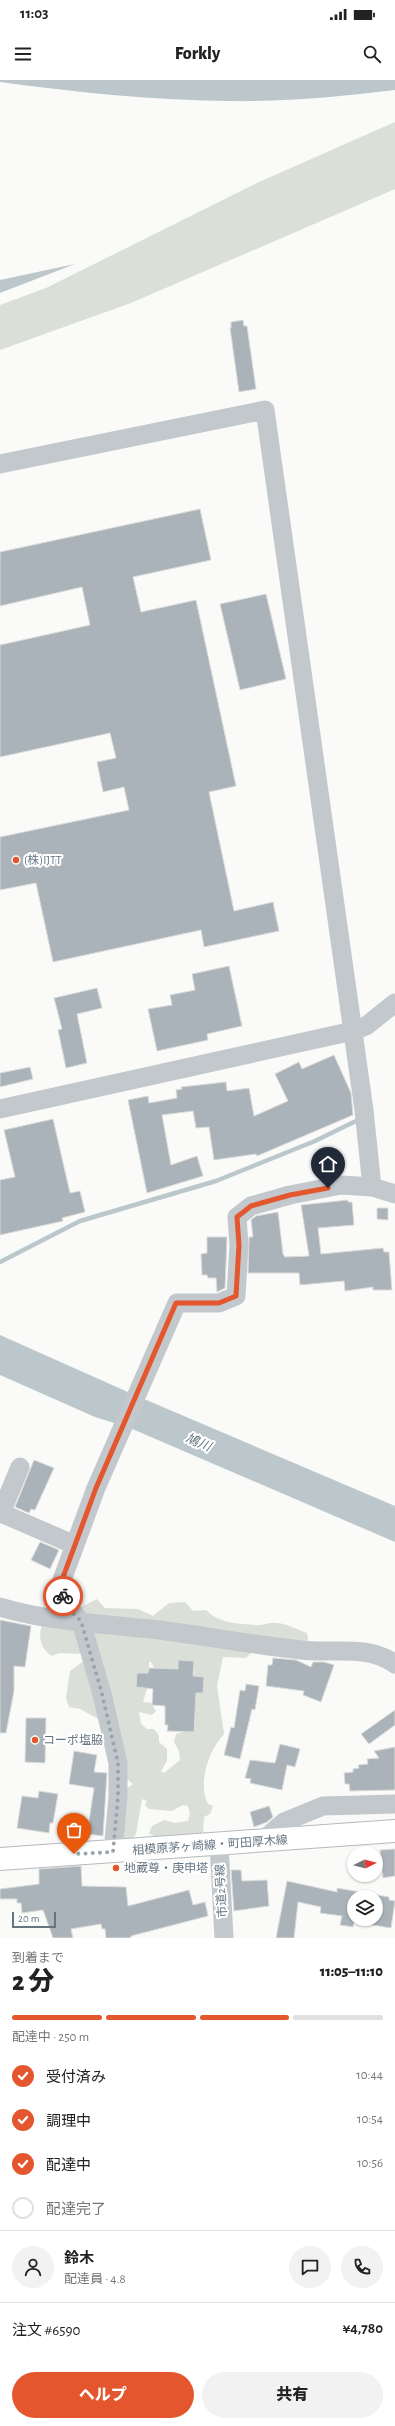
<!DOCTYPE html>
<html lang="ja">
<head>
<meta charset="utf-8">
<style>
  body { margin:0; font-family:"Alegreya Sans","Noto Sans JP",sans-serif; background:#f2f2f2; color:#222; height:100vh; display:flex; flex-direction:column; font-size:15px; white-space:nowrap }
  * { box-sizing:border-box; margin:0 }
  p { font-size:13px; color:#767676 }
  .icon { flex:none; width:22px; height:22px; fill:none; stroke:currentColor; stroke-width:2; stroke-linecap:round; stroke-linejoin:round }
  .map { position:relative; height:1858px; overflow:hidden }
  .details { display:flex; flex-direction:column; background:#fff; flex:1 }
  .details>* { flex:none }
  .needle { width:26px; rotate:84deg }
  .buttons { position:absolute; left:347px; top:1766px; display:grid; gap:8px }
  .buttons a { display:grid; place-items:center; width:36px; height:36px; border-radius:50%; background:#fff; box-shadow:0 1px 3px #0004; font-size:20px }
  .scale { position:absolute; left:12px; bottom:10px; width:44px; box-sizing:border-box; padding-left:4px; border:2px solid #657683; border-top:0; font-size:11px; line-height:14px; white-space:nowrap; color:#657683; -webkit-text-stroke:3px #fff; paint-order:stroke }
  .pin { position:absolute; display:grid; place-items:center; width:34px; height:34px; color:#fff; margin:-41px -17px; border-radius:50% 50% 50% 0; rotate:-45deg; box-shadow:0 0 4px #0007 }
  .pin .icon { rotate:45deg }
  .courier { position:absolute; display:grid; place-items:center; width:40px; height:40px; margin:-20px; border:3px solid #e4572e; border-radius:50%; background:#fff; color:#222; box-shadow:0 1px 5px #0007 }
  .summary em { font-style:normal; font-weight:800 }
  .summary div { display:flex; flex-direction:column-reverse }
  .summary { display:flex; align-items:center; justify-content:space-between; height:68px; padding:0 12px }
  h1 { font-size:26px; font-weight:800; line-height:30px }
  .bar { display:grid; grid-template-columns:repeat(4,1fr); gap:6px 4px; align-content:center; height:48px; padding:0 12px }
  .bar i { height:5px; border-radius:3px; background:#e0e0e0 }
  .bar .active { background:#e4572e }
  .bar p { grid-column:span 4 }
  .line { display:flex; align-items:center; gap:10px; padding:0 12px; border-top:1px solid #e0e0e0 }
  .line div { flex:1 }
  .round { display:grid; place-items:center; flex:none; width:42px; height:42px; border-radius:21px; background:#f2f2f2 }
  ol { padding:0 12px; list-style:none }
  li { display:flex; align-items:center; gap:12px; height:44px }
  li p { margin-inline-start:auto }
  li .icon { padding:4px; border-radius:50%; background:#e4572e; color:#fff; stroke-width:4 }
  li:last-child { color:#767676 }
  li i { width:22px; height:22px; border:2px solid #e0e0e0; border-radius:50% }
  .button { display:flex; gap:8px; margin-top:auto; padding:8px 12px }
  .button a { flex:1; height:46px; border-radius:24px; background:#e4572e; color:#fff; font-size:16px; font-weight:800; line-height:46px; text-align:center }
  .button a+a { background:#f2f2f2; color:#222 }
  .status { display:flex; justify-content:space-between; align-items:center; height:28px; padding:0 20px; background:#fff; direction:ltr }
  .status svg { height:11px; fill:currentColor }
  header { display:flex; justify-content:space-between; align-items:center; height:52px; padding:0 12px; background:#fff; font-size:18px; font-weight:800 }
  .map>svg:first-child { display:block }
  .green { fill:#dadfd7; fill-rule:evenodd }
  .water { fill:#bbc7cb }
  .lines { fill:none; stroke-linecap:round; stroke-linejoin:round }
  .stream { stroke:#bbc7cb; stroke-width:4.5 }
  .building { fill:#aab3b9; stroke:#dcdcda; fill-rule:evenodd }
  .major-casing { stroke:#b5babe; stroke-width:24 }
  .minor { stroke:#c3c8cc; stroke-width:19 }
  .major { stroke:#fff; stroke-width:22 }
  .done { stroke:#99a4ac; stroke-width:4; stroke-dasharray:0 7.2 }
  .route { stroke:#e4572e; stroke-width:5 }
  .poi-dot { fill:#e4572e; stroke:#fff; stroke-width:1.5 }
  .labels { text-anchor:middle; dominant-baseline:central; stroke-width:4; stroke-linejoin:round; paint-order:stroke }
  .poi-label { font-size:12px; fill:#657683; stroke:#fff; text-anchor:start }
  .street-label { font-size:12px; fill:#657683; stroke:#fff }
  .water-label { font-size:13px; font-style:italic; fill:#60757c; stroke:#fff }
</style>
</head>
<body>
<div class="status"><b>11:03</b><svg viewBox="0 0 49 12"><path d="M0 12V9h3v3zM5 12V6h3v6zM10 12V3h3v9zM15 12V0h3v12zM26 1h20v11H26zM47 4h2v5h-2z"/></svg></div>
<header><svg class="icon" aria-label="menu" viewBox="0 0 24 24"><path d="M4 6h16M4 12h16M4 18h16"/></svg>Forkly<svg class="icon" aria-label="search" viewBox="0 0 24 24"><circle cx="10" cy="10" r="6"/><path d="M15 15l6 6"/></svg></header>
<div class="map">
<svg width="395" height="1858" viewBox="0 0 395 1858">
  <rect width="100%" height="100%" fill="#fafaf8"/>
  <!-- green -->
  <path class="green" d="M395,42V109L131,223L0,270V225L46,208L259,102Z
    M97,1519L105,1528L138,1529L153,1536L169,1523L185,1522L193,1531L206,1530C218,1543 239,1544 256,1545C263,1546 269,1542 277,1543C288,1544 296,1549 307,1553L308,1559L305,1566L255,1569L246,1578L223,1577L217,1606L224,1654C209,1670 197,1703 208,1724L213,1726L210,1734L204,1737L203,1752L196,1755L155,1757L149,1753L152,1746L164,1740L175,1743L188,1741L190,1733L188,1726L183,1725L172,1731L149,1729L145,1725L147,1721L142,1719L136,1754L130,1761L120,1756L126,1709L133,1704L125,1697L104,1642L80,1629L69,1627L66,1618L70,1591L85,1580L82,1574L59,1573L52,1576C24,1560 51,1509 81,1527ZM149,1582H151L158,1595L181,1587L193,1589L195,1593L190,1596L188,1650L176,1654L174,1662L179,1671L180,1680L164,1693L161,1691L167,1681V1669L159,1662V1656L154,1649H147L141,1644L139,1632L152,1635L156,1631L151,1623L143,1622L147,1609L150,1606Z"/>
  <!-- water -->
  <path class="water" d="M0,0H395V10C339,17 282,22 226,21C150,20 75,12 0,2Z
    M75,184L0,213V200Z
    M0,1255L130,1313L395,1426V1462L130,1348L95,1337L0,1295Z"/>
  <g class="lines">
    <!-- stream -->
    <path class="stream" d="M0,1182L80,1141L216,1101L315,1061L360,1039"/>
  </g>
  <!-- building -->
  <path class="building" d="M243,240L244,246H247L256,309L239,312L230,248H231V242Z
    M200,429L211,480L133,497L141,532L196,520L236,706L209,712L234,831L273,822L279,851L204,867L201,850L53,882L36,803L0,810V757L129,730L124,707L103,712L97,682L116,678L110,653L0,677V565L90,545L82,507L0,526V472Z
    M266,514L286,599L240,610L220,524Z
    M229,886L242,946L207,954L208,960L157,971L148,929L172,925L170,915L195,910L192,894Z
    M97,908L102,928L77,934L87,983L66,988L58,950L62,949L54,918Z
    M334,975L351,1013L353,1035L257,1076L256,1074L214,1080L209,1047L196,1048L193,1031L162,1035L171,1085L197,1076L203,1096L147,1113L128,1020L148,1016L149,1023L177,1018L176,1010L182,1009L181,1007L226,1002L227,1011L249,1008L254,1036L288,1021L275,994L299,982L302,989Z
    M30,987L33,999L0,1007V993Z
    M53,1039L70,1113L80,1111L85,1132L62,1138L63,1141L0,1155V1100L15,1097L4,1050Z
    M348,1120V1122H352L354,1145L318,1148L321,1174L383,1168L384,1172H389L392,1210H373V1207L345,1211L344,1201L300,1205L299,1193H248L249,1157H253L251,1140L256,1136L278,1132L283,1174L285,1177L309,1176L301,1125Z
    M377,1128H388V1140L377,1139Z
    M207,1157H227L225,1208L217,1212L216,1198H208L207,1195H202L201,1174L207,1173Z
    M34,1380L54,1388L35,1430L31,1429L29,1433L15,1427Z
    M40,1462L59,1470L50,1489L31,1480Z
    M0,1540L31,1546L25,1587L14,1586V1611L6,1653H0Z
    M273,1578L296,1580L311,1587L313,1582H324L334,1585L321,1622L303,1615L304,1611L266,1606L268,1585H272Z
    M178,1580L194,1581L193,1596L204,1597L203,1613H196L194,1652L167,1651L168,1645H165V1626L152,1625L153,1609L136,1607L137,1593H148L149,1588L178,1589Z
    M246,1604L259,1606L255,1630L252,1629L240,1679L224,1675L231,1647L234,1648L240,1610L245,1611Z
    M395,1630V1645L369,1664L361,1654Z
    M26,1638H46L45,1683L25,1682Z
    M280,1664L300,1669L295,1687L287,1685L282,1710L250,1703L251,1699L245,1698L250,1680L275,1683Z
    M395,1667V1710L350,1711L349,1704H345L344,1693L353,1692V1689L359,1688L358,1685L368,1684L367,1679L379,1678L374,1671Z
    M74,1671L97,1675L94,1692L107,1693L103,1756L87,1754L94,1708L69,1704Z
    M39,1711L58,1714L53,1743H50L49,1753L17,1748L22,1716L38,1718Z
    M269,1726L273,1737L267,1742L254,1747L250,1732Z
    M395,1769V1796L383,1798L380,1770Z
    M81,1786L82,1806L126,1807L128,1826L189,1810L193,1825L205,1822L208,1836L131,1856V1858H106L105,1849H102L101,1844L71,1849L73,1858H53L43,1830L22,1833L21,1823H17V1819H0V1809L39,1804V1789Z
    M231,1790H241L242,1801L267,1800L269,1826L234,1831Z
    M287,1801L337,1812V1808L389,1817V1820L395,1821L391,1848L354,1842L353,1847L340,1845L342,1836L320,1833L321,1827L298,1822L294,1858H276ZM354,1817H376V1839H354Z"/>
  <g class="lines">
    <!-- major casing -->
    <g class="major-casing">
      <path id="major" d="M0,1779L395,1751"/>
    </g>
    <!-- minor -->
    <path class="minor" d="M0,384L265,330L364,1030L372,1107
      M0,1029L353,951L366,946L395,923
      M20,1387L1,1433L75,1465
      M0,1527C51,1542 106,1544 159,1550C206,1556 253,1565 301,1570C332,1574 368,1564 395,1584
      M262,1761L284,1742L323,1726L395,1724
      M219,1764L224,1858
      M113,1772L118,1717V1683L102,1614L81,1541L66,1526L62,1500L96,1408L177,1223H219L236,1216L239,1165L237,1137L251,1126L290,1115L341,1105L372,1107L395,1114"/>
    <!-- major -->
    <use href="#major" class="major"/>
  </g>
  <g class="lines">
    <!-- done -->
    <path class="done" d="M63,1516L66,1526L81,1541L102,1614L118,1683V1717L113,1772L74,1774"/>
    <!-- route -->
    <path class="route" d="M63,1516L62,1500L96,1408L176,1223H219L236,1216L239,1165L237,1137L251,1126L290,1115L328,1108"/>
  </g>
  <!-- markers -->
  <g class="poi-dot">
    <circle cx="16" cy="780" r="4"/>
    <circle cx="35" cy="1660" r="4"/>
    <circle cx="116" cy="1788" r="4"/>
  </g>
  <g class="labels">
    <!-- poi labels -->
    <g class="poi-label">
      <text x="24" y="780">(株)IJTT</text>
      <text x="43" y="1660">コーポ塩脇</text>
      <text x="124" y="1788">地蔵尊・庚申塔</text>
    </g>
    <!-- street labels -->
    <g class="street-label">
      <text transform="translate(210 1765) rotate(-4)">相模原茅ヶ崎線・町田厚木線</text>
      <text transform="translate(221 1811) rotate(-93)">市道2号線</text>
    </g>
    <!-- water labels -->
    <g class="water-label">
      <text transform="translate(198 1363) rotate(23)">鳩川</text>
    </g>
  </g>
</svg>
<div class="buttons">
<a><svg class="needle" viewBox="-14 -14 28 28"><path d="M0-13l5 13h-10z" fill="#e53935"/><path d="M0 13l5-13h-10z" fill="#767676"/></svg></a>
<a><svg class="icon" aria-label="layers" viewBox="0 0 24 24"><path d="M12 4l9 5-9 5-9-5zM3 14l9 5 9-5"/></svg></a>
</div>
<div class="scale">20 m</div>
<div class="pin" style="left:74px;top:1774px;background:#ea580c"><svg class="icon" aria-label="bag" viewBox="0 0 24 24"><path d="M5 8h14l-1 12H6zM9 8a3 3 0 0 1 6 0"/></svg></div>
<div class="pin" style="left:328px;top:1108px;background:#1f2937"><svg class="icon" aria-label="home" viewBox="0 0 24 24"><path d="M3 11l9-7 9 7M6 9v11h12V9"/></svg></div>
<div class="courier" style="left:63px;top:1516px"><svg class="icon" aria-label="bike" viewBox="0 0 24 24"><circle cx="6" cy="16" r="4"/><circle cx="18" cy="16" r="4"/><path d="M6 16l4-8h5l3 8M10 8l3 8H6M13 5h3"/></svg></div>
</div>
<section class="details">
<div class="summary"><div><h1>2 分</h1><p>到着まで</p></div><em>11:05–11:10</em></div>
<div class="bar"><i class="active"></i><i class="active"></i><i class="active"></i><i></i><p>配達中 · 250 m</p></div>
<ol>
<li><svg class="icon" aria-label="check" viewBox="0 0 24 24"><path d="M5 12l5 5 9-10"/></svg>受付済み<p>10:44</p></li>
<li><svg class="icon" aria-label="check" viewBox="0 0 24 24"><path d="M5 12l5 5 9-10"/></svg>調理中<p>10:54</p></li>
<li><svg class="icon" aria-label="check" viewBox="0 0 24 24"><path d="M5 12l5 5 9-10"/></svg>配達中<p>10:56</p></li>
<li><i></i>配達完了</li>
</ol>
<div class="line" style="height:72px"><a class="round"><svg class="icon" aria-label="person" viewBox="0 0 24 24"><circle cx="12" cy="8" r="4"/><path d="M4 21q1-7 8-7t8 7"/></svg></a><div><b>鈴木</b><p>配達員 · 4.8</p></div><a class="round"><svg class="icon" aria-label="chat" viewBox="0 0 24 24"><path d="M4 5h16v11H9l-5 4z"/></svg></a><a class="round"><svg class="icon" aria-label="phone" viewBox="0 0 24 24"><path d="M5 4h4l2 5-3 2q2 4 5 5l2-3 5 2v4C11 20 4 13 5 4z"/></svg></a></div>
<div class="line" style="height:52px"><div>注文 #6590</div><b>¥4,780</b></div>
<div class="button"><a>ヘルプ</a><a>共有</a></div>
</section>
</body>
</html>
